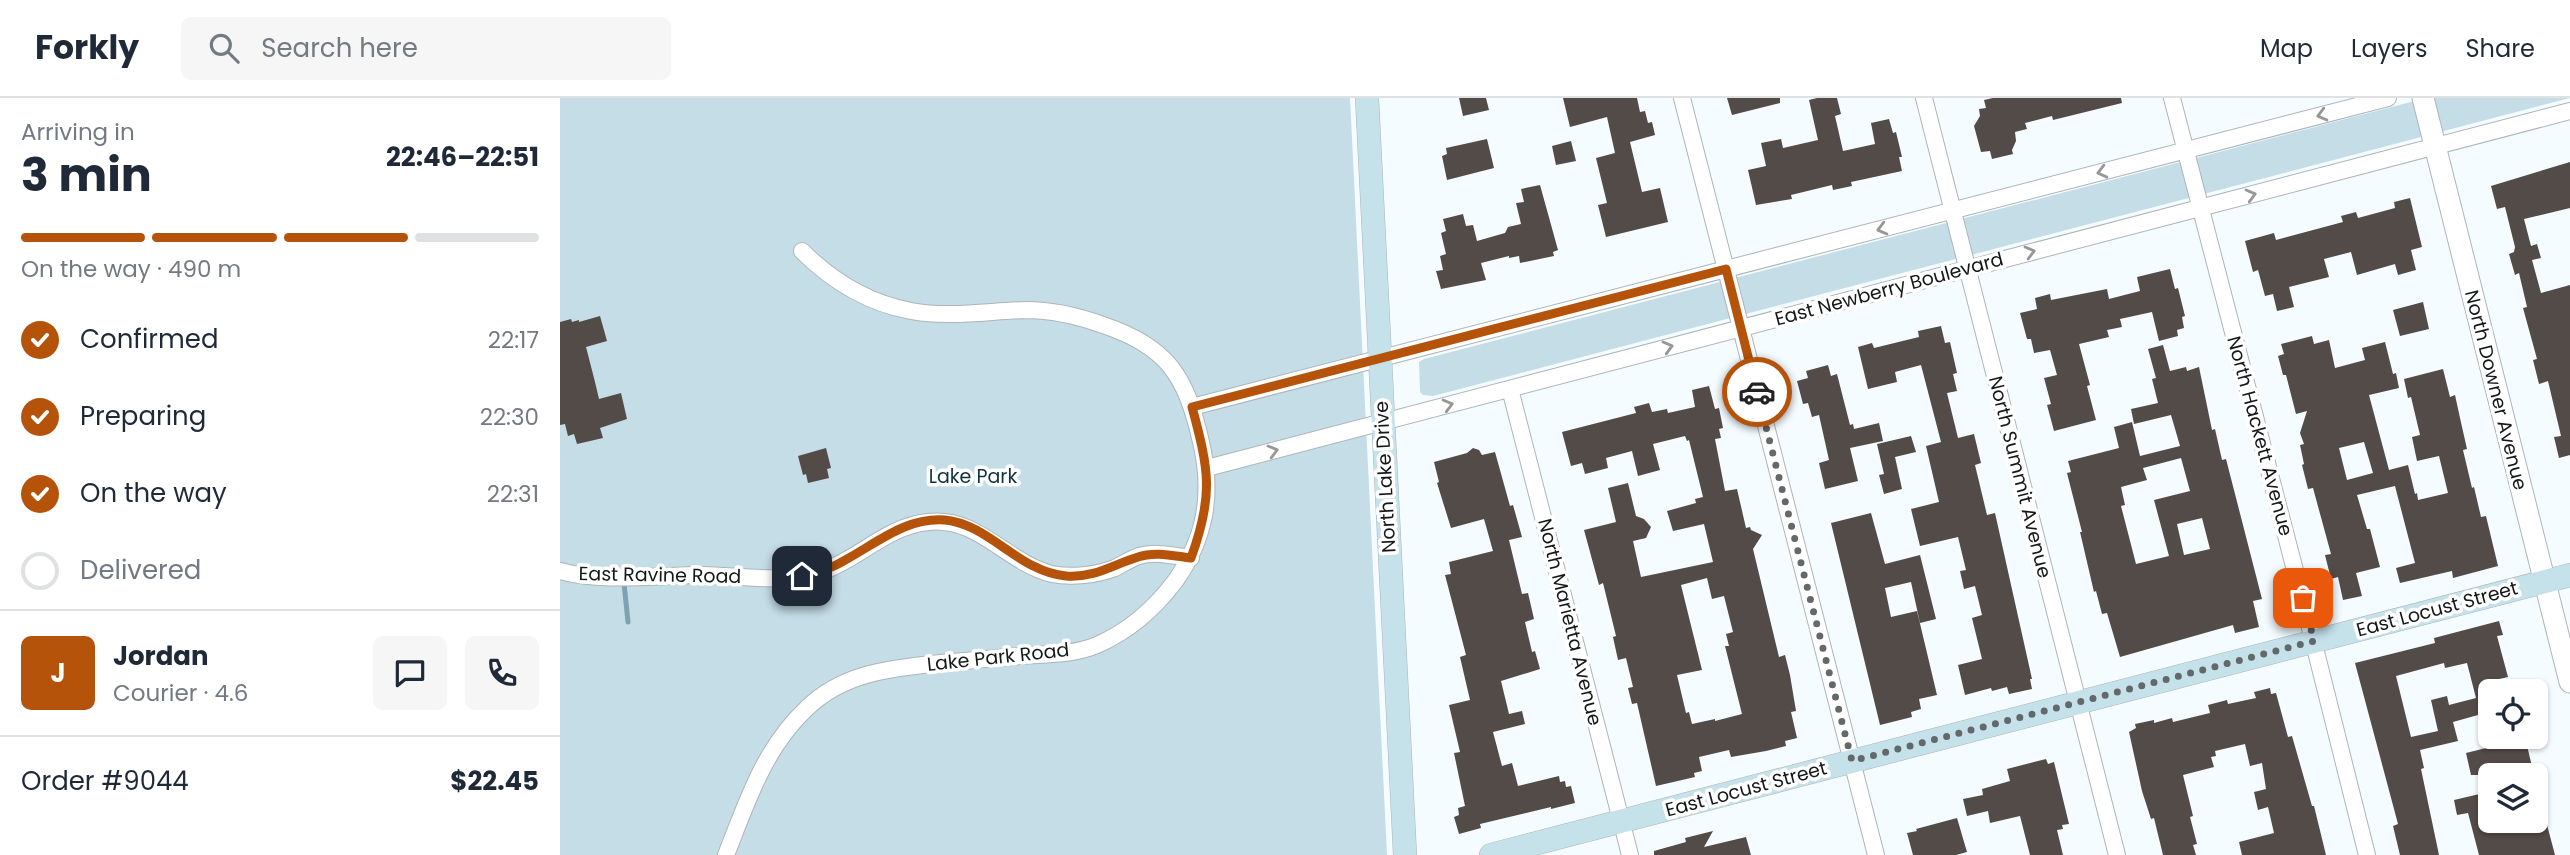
<!DOCTYPE html>
<html lang="en">
<head>
<meta charset="utf-8">
<style>
  body { margin:0; font-family:Poppins,sans-serif; background:#f6f6f7; color:#1f2937; height:100vh; display:flex; flex-direction:column; font-size:26px; white-space:nowrap }
  * { box-sizing:border-box; margin:0 }
  p { font-size:23px; color:#747a83 }
  .icon { flex:none; width:38px; height:38px; fill:none; stroke:currentColor; stroke-width:2; stroke-linecap:round; stroke-linejoin:round }
  .map { position:relative; flex:1; overflow:hidden }
  .sheet { display:flex; flex-direction:column; background:#fff; width:560px }
  .sheet>* { flex:none }
  .controls { position:absolute; left:1918px; top:581px; display:grid; gap:14px }
  .controls a { display:grid; place-items:center; width:70px; height:70px; border-radius:10px; background:#fff; box-shadow:0 2px 5px #0004; font-size:35px }
  .pin { position:absolute; display:grid; place-items:center; width:60px; height:60px; color:#fff; margin:-30px; border-radius:14px; box-shadow:0 4px 10px #0006 }
  .courier { position:absolute; display:grid; place-items:center; width:70px; height:70px; margin:-35px; border:5px solid #b45309; border-radius:50%; background:#fff; color:#222; box-shadow:0 2px 9px #0007 }
  .overview em { font-style:normal; font-weight:700 }
  .overview div { display:flex; flex-direction:column-reverse }
  .overview { display:flex; align-items:center; justify-content:space-between; height:119px; padding:0 21px }
  h1 { font-size:46px; font-weight:700; line-height:52px }
  .bar { display:grid; grid-template-columns:repeat(4,1fr); gap:10px 7px; align-content:center; height:84px; padding:0 21px }
  .bar i { height:9px; border-radius:5px; background:#e0e1e3 }
  .bar .active { background:#b45309 }
  .bar p { grid-column:span 4 }
  .line { display:flex; align-items:center; gap:18px; padding:0 21px; border-top:2px solid #e0e1e3 }
  .line div { flex:1 }
  .round { display:grid; place-items:center; flex:none; width:74px; height:74px; border-radius:10px; background:#f6f6f7 }
  ol { padding:0 21px; list-style:none }
  li { display:flex; align-items:center; gap:21px; height:77px }
  li p { margin-inline-start:auto }
  li .icon { padding:7px; border-radius:50%; background:#b45309; color:#fff; stroke-width:4 }
  li:last-child { color:#747a83 }
  li i { width:38px; height:38px; border:4px solid #e0e1e3; border-radius:50% }
  header { display:flex; align-items:center; gap:42px; box-sizing:border-box; height:98px; padding:0 35px; background:#fff; border-bottom:2px solid #e0e1e3 }
  header strong { font-size:33px }
  nav { display:flex; gap:38px; margin-inline-start:auto; font-size:24px }
  .search { width:490px; height:63px; background:#f6f6f7; display:flex; align-items:center; gap:18px; box-sizing:border-box; padding:0 24px; border-radius:10px; color:#747a83; font-size:26px }
  main { display:flex; flex:1; min-height:0 }
  .map>svg:first-child { display:block }
  .green { fill:#c5dde7 }
  .lines { fill:none; stroke-linecap:round; stroke-linejoin:round }
  .stream { stroke:#7da2b1; stroke-width:5 }
  .building { fill:#524b48; fill-rule:evenodd }
  .minor-casing { stroke:#adb5b9; stroke-width:18 }
  .tertiary-casing { stroke:#adb5b9; stroke-width:23 }
  .secondary-casing { stroke:#adb5b9; stroke-width:24 }
  .minor { stroke:#fff; stroke-width:16 }
  .tertiary { stroke:#fff; stroke-width:21 }
  .secondary { stroke:#c5e1ea; stroke-width:23 }
  .oneway { stroke:#969798 }
  .done { stroke:#63686a; stroke-width:7; stroke-dasharray:0 12.6 }
  .route { stroke:#b45309; stroke-width:9 }
  .labels { text-anchor:middle; dominant-baseline:central; stroke-width:7; stroke-linejoin:round; paint-order:stroke }
  .street-label { font-size:19px; fill:#151819; stroke:#fff }
  .park-label { font-size:19px; fill:#0f323f; stroke:#fff }
</style>
</head>
<body>
<header>
<strong>Forkly</strong>
<div class="search"><svg class="icon" aria-label="search" viewBox="0 0 24 24"><circle cx="10" cy="10" r="6"/><path d="M15 15l6 6"/></svg>Search here</div>
<nav><a>Map</a><a>Layers</a><a>Share</a></nav>
</header>
<main>
<section class="sheet">
<div class="overview"><div><h1>3 min</h1><p>Arriving in</p></div><em>22:46–22:51</em></div>
<div class="bar"><i class="active"></i><i class="active"></i><i class="active"></i><i></i><p>On the way · 490 m</p></div>
<ol>
<li><svg class="icon" aria-label="check" viewBox="0 0 24 24"><path d="M5 12l5 5 9-10"/></svg>Confirmed<p>22:17</p></li>
<li><svg class="icon" aria-label="check" viewBox="0 0 24 24"><path d="M5 12l5 5 9-10"/></svg>Preparing<p>22:30</p></li>
<li><svg class="icon" aria-label="check" viewBox="0 0 24 24"><path d="M5 12l5 5 9-10"/></svg>On the way<p>22:31</p></li>
<li><i></i>Delivered</li>
</ol>
<div class="line" style="height:126px"><b class="round" style="background:#b45309;color:#fff">J</b><div><b>Jordan</b><p>Courier · 4.6</p></div><a class="round"><svg class="icon" aria-label="chat" viewBox="0 0 24 24"><path d="M4 5h16v11H9l-5 4z"/></svg></a><a class="round"><svg class="icon" aria-label="phone" viewBox="0 0 24 24"><path d="M5 4h4l2 5-3 2q2 4 5 5l2-3 5 2v4C11 20 4 13 5 4z"/></svg></a></div>
<div class="line" style="height:91px"><div>Order #9044</div><b>$22.45</b></div>
</section>
<div class="map">
<svg width="2010" height="757" viewBox="0 0 2010 757">
  <rect width="100%" height="100%" fill="#f5fcff"/>
  <!-- green -->
  <path class="green" d="M0,0H790L827,757H0Z
    M1866,0H2010L873,298L863,297L860,294L859,264L864,261Z"/>
  <g class="lines">
    <!-- stream -->
    <path class="stream" d="M64,485L68,524"/>
  </g>
  <!-- building -->
  <path class="building" d="M899,0H926L929,12L903,18Z
    M1003,0H1077L1080,14L1085,13L1088,25L1092,24L1095,37L1070,44L1082,94L1100,90L1108,124L1046,139L1038,107L1047,105L1036,60L1055,55L1047,19L1010,29Z
    M1167,0H1220V5L1172,17Z
    M1257,0H1277L1281,16L1275,18L1283,53L1315,46L1311,25L1329,21L1333,35L1336,34L1342,59H1339L1342,73L1291,84L1292,88L1273,92L1272,87L1231,97L1232,101L1196,107L1188,72L1206,68L1201,45L1221,41L1223,50L1258,42L1249,2Z
    M1433,0H1561L1562,5L1493,22L1492,18L1465,25L1467,31L1455,34L1456,43L1452,52L1453,56L1432,61L1430,53L1421,54L1414,28L1420,18L1419,11L1426,10L1424,2Z
    M927,41L934,70L887,82L882,58L887,56L886,50Z
    M1011,43L1016,63L996,67L992,48Z
    M2010,64V110L1964,121L1971,148L1977,146L1981,160L1972,162L1981,195L2010,187V357L1999,360L1994,339L2001,338L1988,283L1979,286L1973,262L1977,261L1963,210L1967,209L1959,175L1955,177L1949,156L1954,154L1955,149L1945,109L1937,111L1931,88Z
    M980,87L998,152L993,154L994,158L960,165L959,158L949,160V158L921,165L926,182L881,191L876,173L883,172L880,158L886,156L881,135L886,133L883,121L903,116L906,128L913,127L917,143L945,135L948,129L961,126L956,105L964,104L961,91Z
    M1850,100L1862,149L1851,152L1856,172L1838,177L1835,166L1797,177L1791,154L1764,161L1769,179L1729,189L1734,209L1717,213L1713,196L1705,198L1698,172L1693,174L1685,143L1714,135L1716,142L1783,124L1781,118L1796,114L1798,120L1835,110L1834,104Z
    M1610,171L1615,191L1618,190L1625,218L1622,219L1624,230L1617,232L1618,238L1599,243L1592,214L1560,221L1562,229L1547,232L1549,239L1519,246L1530,287L1527,288L1536,322L1494,333L1487,307L1491,306L1484,280L1497,277L1490,252L1474,255L1471,241H1467L1460,215L1477,211L1475,200L1490,196L1491,202L1547,191L1549,201L1580,193L1577,179Z
    M1863,204L1869,231L1840,238L1833,212Z
    M40,218L47,243L26,249L34,280L39,301L61,295L67,321L40,330L43,340L17,346L14,336L8,338L5,326L0,327V224L11,221L12,224L19,222V224Z
    M1381,228L1385,245L1390,244L1397,275L1393,276L1397,293L1387,295L1398,340L1414,336L1421,365L1415,367L1427,417L1435,415L1472,581H1470L1472,591L1449,596L1447,589L1432,593L1431,590L1405,597L1398,567L1422,561L1412,520L1422,517L1415,488L1404,491L1400,473L1406,472L1398,439L1360,448L1351,411L1379,404L1366,348L1381,344L1361,267L1335,274L1337,284L1308,291L1298,249L1312,245L1314,250L1359,239L1358,233Z
    M1752,238L1754,246L1769,242L1775,270L1805,262L1802,250L1825,244L1833,276L1836,275L1839,290L1809,297L1829,372L1848,367L1855,396L1857,395L1858,402L1888,395L1879,358L1857,363L1852,339L1860,337L1851,299L1848,300L1844,281L1883,271L1890,299L1895,297L1900,320L1907,351L1903,352L1912,390L1914,389L1921,419L1926,418L1938,468L1893,480L1892,473L1840,485L1836,470L1855,465L1835,388L1797,397L1807,431H1810L1820,469L1796,475L1802,498L1783,502L1778,479L1771,481L1765,457L1771,456L1753,390L1748,391L1742,367L1744,366L1740,347L1744,346L1740,335L1747,313L1736,316L1726,277H1723L1718,258L1724,256L1721,246ZM1804,344L1813,375L1787,382L1779,350Z
    M1603,247L1610,273L1626,269L1627,273L1639,269L1652,332L1655,331L1662,362L1666,361L1702,501L1693,503L1699,529L1675,535L1673,527L1560,559L1547,515L1542,516L1536,493L1534,494L1520,434H1522L1507,375L1511,374L1508,363L1559,350L1554,329L1572,324L1580,358L1620,348L1611,317L1574,326L1571,311L1598,305L1592,281L1596,280L1588,251ZM1621,360L1630,393L1594,402L1609,458L1576,466L1561,408L1565,407L1561,389L1587,382L1583,370ZM1642,420L1650,451L1624,457L1617,426Z
    M1268,267L1271,278L1277,276L1290,327L1293,326L1294,331L1319,325L1323,343L1290,350L1298,383L1265,391L1259,365L1269,362L1259,317L1252,319L1248,305L1243,306L1237,283L1248,280L1246,273Z
    M1149,288L1155,311L1159,310L1163,330L1159,331L1161,340L1155,341L1165,393L1177,391L1186,430L1190,429L1191,432L1202,437L1193,451L1219,559L1225,557L1230,577L1236,613L1231,614L1237,640L1225,643L1226,648L1206,653L1171,659L1169,652L1139,659L1142,673L1134,675L1135,679L1096,688L1077,605L1072,606L1068,590L1073,589L1066,560L1058,562L1053,539L1056,538L1043,485L1039,487L1024,432L1056,424L1048,390L1068,385L1076,418L1084,421L1091,429L1086,440L1073,443L1081,479L1153,464L1144,426L1113,433L1107,413L1136,405L1135,401L1143,399L1129,342L1127,343L1125,338L1093,346L1100,372L1078,378L1072,353L1046,360L1048,370L1025,376L1022,365L1011,368L1002,334L1076,315L1074,309L1089,305L1092,314L1107,311L1108,315L1135,309L1132,292ZM1147,480L1152,501L1164,498L1173,534L1166,536L1169,548H1165L1182,616L1155,623V621L1132,626L1129,614L1126,615L1117,577L1142,572L1121,487Z
    M1351,338L1356,354L1335,359L1342,391L1324,396L1319,377L1324,376L1317,346Z
    M266,350L271,370L267,371L269,380L248,385L246,376L243,377L238,358Z
    M913,350L919,352L922,357L935,354L950,408L953,407L962,439L949,442L962,496L968,495L974,521L965,524L972,554L975,553L980,571L941,583L949,616L962,613L965,626L933,634L942,668L952,665L958,688L999,678L1000,684L1005,683L1006,689L1011,688L1015,705L991,711V709L920,726L921,730L899,736L894,719L899,717L898,710L905,708L894,655L900,654L889,607L910,602L900,559L906,557L885,477L891,476L889,464L933,453L924,421L891,430L877,385L879,384L874,364L907,355Z
    M1311,415L1325,466L1360,457L1376,521L1360,525L1351,484L1325,490L1331,519L1357,513L1377,597L1359,601L1361,611L1351,614L1352,619L1320,627L1271,425Z
    M1939,523L1943,537L1937,538L1948,579L1930,583V639H1965L1974,677H1911L1906,655L1926,650L1918,617L1893,624L1898,643L1860,652L1864,670L1861,671L1879,757H1840L1833,728L1838,726L1795,565L1875,545L1874,540ZM1884,565L1885,570L1907,565L1916,600L1889,607L1887,598L1871,602L1878,633L1851,639L1836,578Z
    M1710,590L1711,596L1716,595L1728,639L1732,638L1752,708H1754L1766,757H1682L1679,744L1714,735L1708,709L1698,712L1694,694L1706,691L1702,665L1690,668L1685,646L1655,653L1656,658L1651,659L1654,669L1623,677L1633,718L1630,719L1637,746L1633,747L1636,757H1603L1594,720L1591,721L1582,693L1569,634L1576,630L1575,626L1594,622V625L1612,620L1613,624L1650,615L1648,607L1667,602L1668,606L1696,600L1694,594Z
    M1486,661L1488,666L1494,664L1509,726L1502,727L1503,731L1497,732L1503,757H1470L1460,718L1430,725L1428,713L1407,718L1403,701L1423,697L1422,691L1450,683L1447,671Z
    M1928,694L1930,723H1986L1995,757H1919L1908,715L1897,717L1894,702Z
    M1397,720L1407,754L1396,757H1353L1347,735L1357,733L1356,731Z
    M1153,733L1144,749L1186,739L1191,757H1094V753L1126,744L1125,740Z"/>
  <g class="lines">
    <!-- minor casing -->
    <g class="minor-casing">
      <path id="minor" d="M1122,0L1316,757
        M1364,0L1557,757
        M1612,0L1749,526L1807,757
        M950,291L1070,757
        M632,309L1828,0
        M647,370L2010,13
        M0,473C41,485 99,477 143,477C182,478 225,486 264,473C301,459 328,428 368,424C418,418 447,465 492,476C512,480 536,477 555,470C563,466 570,461 579,458C595,453 614,458 631,460
        M166,757C187,704 204,650 247,610C284,574 333,570 381,565C408,563 434,560 460,558C485,556 514,557 537,547C569,533 596,509 616,482C646,439 653,395 641,344C626,279 609,249 543,227C518,218 493,212 466,212C429,213 388,220 351,213C308,205 273,184 242,153"/>
    </g>
    <!-- tertiary casing -->
    <g class="tertiary-casing">
      <path id="tertiary" d="M1863,0L2010,584"/>
    </g>
    <!-- secondary casing -->
    <g class="secondary-casing">
      <path id="secondary" d="M807,0L845,757
        M931,757L2010,477"/>
    </g>
    <!-- minor -->
    <use href="#minor" class="minor"/>
    <!-- tertiary -->
    <use href="#tertiary" class="tertiary"/>
    <!-- secondary -->
    <use href="#secondary" class="secondary"/>
  </g>
  <!-- one-way arrows -->
  <defs><path id="oneway-chevron" d="M-2-3.5L2.5 0L-2 3.5" fill="none" stroke-width="1.6" stroke-linecap="round" stroke-linejoin="round" transform="scale(1.75)"/></defs>
  <g class="oneway">
    <use href="#oneway-chevron" transform="translate(1762 17) rotate(165)"/>
    <use href="#oneway-chevron" transform="translate(1542 74) rotate(166)"/>
    <use href="#oneway-chevron" transform="translate(1691 97) rotate(-15)"/>
    <use href="#oneway-chevron" transform="translate(1322 131) rotate(165)"/>
    <use href="#oneway-chevron" transform="translate(1470 154) rotate(-15)"/>
    <use href="#oneway-chevron" transform="translate(1108 249) rotate(-15)"/>
    <use href="#oneway-chevron" transform="translate(888 307) rotate(-15)"/>
    <use href="#oneway-chevron" transform="translate(713 353) rotate(-15)"/>
  </g>
  <g class="lines">
    <!-- done -->
    <path class="done" d="M1197,294L1292,663L1754,543L1743,500"/>
    <!-- route -->
    <path class="route" d="M242,478C258,474 273,470 287,461C318,444 347,419 385,422C429,426 459,474 506,478C535,480 552,467 578,459C595,453 614,458 631,460C654,397 649,372 632,309L1166,171L1197,294"/>
  </g>
  <g class="labels">
    <!-- street labels -->
    <g class="street-label">
      <text transform="translate(1329 191) rotate(-15)">East Newberry Boulevard</text>
      <text transform="translate(1936 292) rotate(76)">North Downer Avenue</text>
      <text transform="translate(1700 338) rotate(75)">North Hackett Avenue</text>
      <text transform="translate(825 379) rotate(-93)">North Lake Drive</text>
      <text transform="translate(1460 379) rotate(76)">North Summit Avenue</text>
      <text transform="translate(100 477) rotate(1)">East Ravine Road</text>
      <text transform="translate(1877 511) rotate(-15)">East Locust Street</text>
      <text transform="translate(1010 524) rotate(76)">North Marietta Avenue</text>
      <text transform="translate(438 559) rotate(-6)">Lake Park Road</text>
      <text transform="translate(1186 691) rotate(-15)">East Locust Street</text>
    </g>
    <!-- park labels -->
    <g class="park-label">
      <text x="413" y="378">Lake Park</text>
    </g>
  </g>
</svg>
<div class="controls">
<a><svg class="icon" aria-label="locate" viewBox="0 0 24 24"><circle cx="12" cy="12" r="6"/><path d="M12 2v4M12 18v4M2 12h4M18 12h4"/></svg></a>
<a><svg class="icon" aria-label="layers" viewBox="0 0 24 24"><path d="M12 4l9 5-9 5-9-5zM3 14l9 5 9-5"/></svg></a>
</div>
<div class="pin" style="left:1743px;top:500px;background:#ea580c"><svg class="icon" aria-label="bag" viewBox="0 0 24 24"><path d="M5 8h14l-1 12H6zM9 8a3 3 0 0 1 6 0"/></svg></div>
<div class="pin" style="left:242px;top:478px;background:#1f2937"><svg class="icon" aria-label="home" viewBox="0 0 24 24"><path d="M3 11l9-7 9 7M6 9v11h12V9"/></svg></div>
<div class="courier" style="left:1197px;top:294px"><svg class="icon" aria-label="car" viewBox="0 0 24 24"><path d="M5 17H2v-5l4-1 3-4h7l3 4 3 1v5h-3M9 17h6M6 11h13"/><circle cx="7" cy="17" r="2"/><circle cx="17" cy="17" r="2"/></svg></div>
</div>
</main>
</body>
</html>
